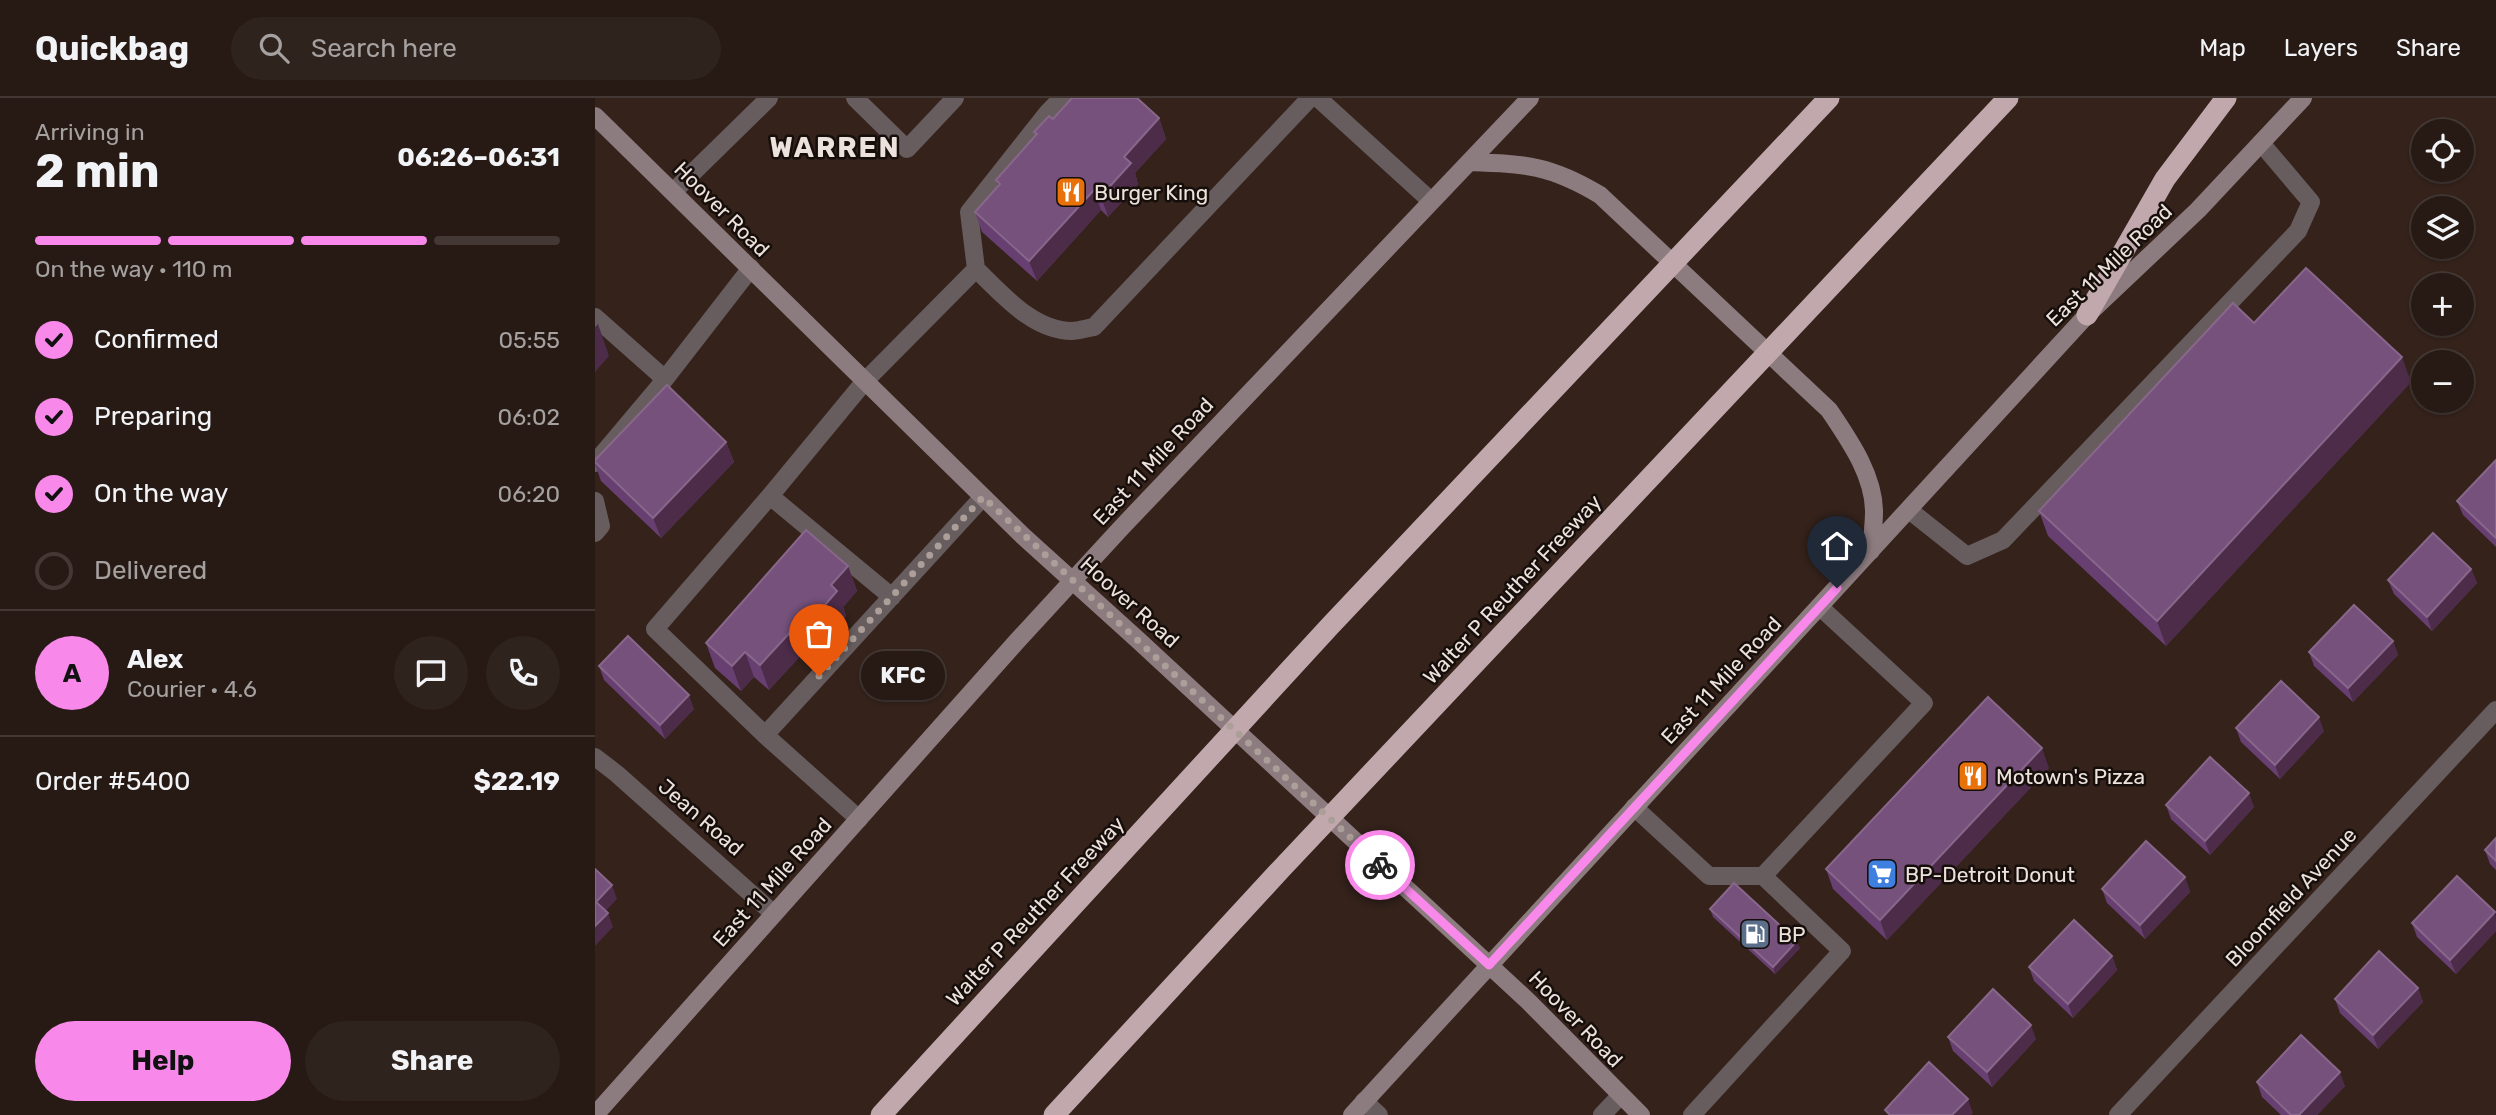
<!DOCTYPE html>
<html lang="en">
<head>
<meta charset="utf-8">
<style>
  body { margin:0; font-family:Rubik,sans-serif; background:#2f231d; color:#f1f3f6; height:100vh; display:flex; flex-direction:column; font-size:26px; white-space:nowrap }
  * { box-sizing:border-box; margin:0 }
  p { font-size:23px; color:#a4a1a0 }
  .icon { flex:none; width:38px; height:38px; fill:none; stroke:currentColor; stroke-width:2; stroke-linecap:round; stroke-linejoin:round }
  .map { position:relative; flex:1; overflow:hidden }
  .details { display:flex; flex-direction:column; background:#271a14; width:595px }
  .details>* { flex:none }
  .fabs { position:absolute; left:1816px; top:21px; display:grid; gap:14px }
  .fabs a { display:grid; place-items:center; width:63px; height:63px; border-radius:50%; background:#271a14; box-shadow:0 2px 5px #0004,0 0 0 2px #433834; font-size:35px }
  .pin { position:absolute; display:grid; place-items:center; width:60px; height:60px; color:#fff; margin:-72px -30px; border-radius:50% 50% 50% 0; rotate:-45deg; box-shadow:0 0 7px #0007 }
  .pin .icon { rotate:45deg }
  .courier { position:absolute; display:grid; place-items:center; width:70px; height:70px; margin:-35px; border:5px solid #f888ea; border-radius:50%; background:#fff; color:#222; box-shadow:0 2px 9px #0007 }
  .bubble { position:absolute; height:49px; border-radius:24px; background:#271a14; box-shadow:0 2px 5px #0004,0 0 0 2px #433834; font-size:23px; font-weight:700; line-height:49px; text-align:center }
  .head em { font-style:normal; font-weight:700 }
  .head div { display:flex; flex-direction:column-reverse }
  .head { display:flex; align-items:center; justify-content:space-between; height:119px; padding:0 35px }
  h1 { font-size:46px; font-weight:700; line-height:52px }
  .bar { display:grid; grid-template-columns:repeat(4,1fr); gap:10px 7px; align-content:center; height:84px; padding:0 35px }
  .bar i { height:9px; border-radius:5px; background:#433834 }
  .bar .on { background:#f888ea }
  .bar p { grid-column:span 4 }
  .line { display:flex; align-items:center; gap:18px; padding:0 35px; border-top:2px solid #433834 }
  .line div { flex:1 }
  .round { display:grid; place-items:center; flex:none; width:74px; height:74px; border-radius:37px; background:#2f231d }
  ol { padding:0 35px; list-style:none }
  li { display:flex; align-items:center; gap:21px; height:77px }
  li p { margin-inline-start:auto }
  li .icon { padding:7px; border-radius:50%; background:#f888ea; color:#111; stroke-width:4 }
  li:last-child { color:#a4a1a0 }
  li i { width:38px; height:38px; border:4px solid #433834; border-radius:50% }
  .action { display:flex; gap:14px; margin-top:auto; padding:14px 35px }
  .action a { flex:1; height:80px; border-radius:42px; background:#f888ea; color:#111; font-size:28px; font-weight:700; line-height:80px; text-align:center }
  .action a+a { background:#2f231d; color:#f1f3f6 }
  header { display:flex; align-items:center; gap:42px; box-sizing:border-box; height:98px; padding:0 35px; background:#271a14; border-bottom:2px solid #433834 }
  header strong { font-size:33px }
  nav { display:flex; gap:38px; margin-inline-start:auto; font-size:24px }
  .search { width:490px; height:63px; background:#2f231d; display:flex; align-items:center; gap:18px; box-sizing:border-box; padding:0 24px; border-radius:38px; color:#a4a1a0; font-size:26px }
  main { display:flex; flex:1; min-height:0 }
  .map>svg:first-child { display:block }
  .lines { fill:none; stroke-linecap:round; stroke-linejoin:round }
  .lane { stroke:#675d5f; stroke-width:18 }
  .street { stroke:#675d5f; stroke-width:18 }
  .secondary { stroke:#8c7b7f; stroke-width:18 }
  .highway { stroke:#c1a8ad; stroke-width:21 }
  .wall { fill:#673f71 }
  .shaded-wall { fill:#4d2c4a }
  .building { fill:#75517c; stroke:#88678b; stroke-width:2 }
  .done { stroke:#ac9e98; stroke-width:7; stroke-dasharray:0 12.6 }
  .route { stroke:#f888ea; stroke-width:9 }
  .labels { text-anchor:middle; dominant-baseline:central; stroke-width:5; stroke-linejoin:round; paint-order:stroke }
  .poi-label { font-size:21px; fill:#ede1db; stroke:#160e0b; text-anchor:start }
  .street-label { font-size:21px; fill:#ede1db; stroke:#160e0b }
  .district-label { font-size:28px; font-weight:bold; letter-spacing:2px; fill:#ede1db; stroke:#160e0b }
</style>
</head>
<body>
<header>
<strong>Quickbag</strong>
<div class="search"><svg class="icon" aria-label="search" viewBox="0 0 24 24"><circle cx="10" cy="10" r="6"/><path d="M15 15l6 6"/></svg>Search here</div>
<nav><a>Map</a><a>Layers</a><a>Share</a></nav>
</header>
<main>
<section class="details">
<div class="head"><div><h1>2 min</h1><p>Arriving in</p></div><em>06:26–06:31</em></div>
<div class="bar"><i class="on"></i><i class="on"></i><i class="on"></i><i></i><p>On the way · 110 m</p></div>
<ol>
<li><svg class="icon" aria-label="check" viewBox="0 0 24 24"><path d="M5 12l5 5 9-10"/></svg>Confirmed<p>05:55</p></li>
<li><svg class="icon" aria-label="check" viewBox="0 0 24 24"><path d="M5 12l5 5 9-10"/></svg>Preparing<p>06:02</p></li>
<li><svg class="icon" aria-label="check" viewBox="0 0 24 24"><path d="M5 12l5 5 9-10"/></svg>On the way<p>06:20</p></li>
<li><i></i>Delivered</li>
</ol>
<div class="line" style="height:126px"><b class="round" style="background:#f888ea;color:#111">A</b><div><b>Alex</b><p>Courier · 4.6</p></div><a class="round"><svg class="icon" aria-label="chat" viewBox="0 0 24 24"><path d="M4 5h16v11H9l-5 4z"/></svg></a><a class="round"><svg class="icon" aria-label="phone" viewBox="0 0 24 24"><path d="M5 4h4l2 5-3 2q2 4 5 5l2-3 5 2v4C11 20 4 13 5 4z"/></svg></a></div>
<div class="line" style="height:91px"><div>Order #5400</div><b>$22.19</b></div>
<div class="action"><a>Help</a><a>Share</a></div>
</section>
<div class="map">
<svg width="1901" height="1017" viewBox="0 0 1901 1017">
  <rect width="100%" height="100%" fill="#34221b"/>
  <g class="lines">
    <!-- lane -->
    <path class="lane" d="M260,0L312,51L360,0
      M723,0L836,103
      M78,94L174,0
      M381,171L374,114L453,14L467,0
      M0,219L70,281
      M0,365L63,290L156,170
      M175,398L297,499
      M0,403L6,428L0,435
      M1314,412L1372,458L1408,442L1703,133L1716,104L1666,45
      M170,637L388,399
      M1039,709L1114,778H1168
      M264,721L170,637L60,531L175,398L270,283L381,171C407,196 438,233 477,233C484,233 492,230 499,229L715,0
      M769,1003L784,1017
      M1007,1017L1025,998
      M1097,1017L1247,853L1168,778L1329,605L1225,509"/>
    <!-- street -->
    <path class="street" d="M0,659L22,676L179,816
      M1523,1017L1901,612"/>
    <!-- secondary -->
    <path class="secondary" d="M0,18L428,438L543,542L934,904L1046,1017
      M874,64C931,66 955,67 1005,97L1234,312C1254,342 1279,377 1279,414C1279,426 1277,440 1276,453
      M0,1017L423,542L527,429L935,0
      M757,1017L1492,217L1603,112L1708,0"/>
    <!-- highway -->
    <path class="highway" d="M1492,217L1570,81L1631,0
      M286,1017L735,528L1234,0
      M459,1017L687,770L1413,0"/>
  </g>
  <!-- wall -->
  <path class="wall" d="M564,20L571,41L540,75L543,86L513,119L506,112L442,183L387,134L380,114L403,88L401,82L441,38L439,34L458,21Z
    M1659,225L1816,284L1571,548L1453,438L1444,413Z
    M131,344L139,364L66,440L6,383L0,366V362Z
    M1901,362V449L1868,417L1862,403Z
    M253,468L262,493L248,509L251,518L215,560L209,554L174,592L159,579L146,593L120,570L111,545Z
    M1876,471L1882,485L1837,533L1799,496L1793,482Z
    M1798,543L1803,557L1758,604L1719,568L1714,554Z
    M4,568L99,611L70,641L9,582Z
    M1641,630L1729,633L1685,681L1646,644Z
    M1454,670L1292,842L1238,791L1231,771Z
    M1571,707L1659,709L1615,757L1576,721Z
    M1901,740V772L1895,766L1890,752Z
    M1590,779L1595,794L1550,841L1512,805L1507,791Z
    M1115,811L1205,850L1180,876L1118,819Z
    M1900,814L1901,833L1861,876L1822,839L1817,825Z
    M1517,858L1522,872L1478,920L1439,883L1434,869Z
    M1823,890L1828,904L1783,951L1745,915L1740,901Z
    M1353,939L1441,941L1397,989L1358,953Z
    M1662,984L1750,988L1722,1017H1686L1667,999Z"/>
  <!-- shaded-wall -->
  <path class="shaded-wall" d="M564,20L571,41L540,75L543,86L513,119L506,98L529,59Z
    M499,92L506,112L442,183L434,163Z
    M3,226L14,258L0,274V229Z
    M1807,259L1816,284L1571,548L1562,523Z
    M131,344L139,364L66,440L58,420Z
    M253,468L262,493L248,509L251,518L215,560L206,535L236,487Z
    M1876,471L1882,485L1837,533L1832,519Z
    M200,529L209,554L174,592L165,567Z
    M1798,543L1803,557L1758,604L1753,590Z
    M150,554L159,579L146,593L137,568Z
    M94,597L99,611L70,641L65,627Z
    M1724,619L1729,633L1685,681L1680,667Z
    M1447,650L1454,670L1292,842L1285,822Z
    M1654,695L1659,709L1615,757L1610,743Z
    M1590,779L1595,794L1550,841L1545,827Z
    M17,787L22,801L6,818L1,804Z
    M1900,814L1901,833L1861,876L1855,862Z
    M13,815L18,829L0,848V828Z
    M1202,843L1205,850L1180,876L1178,869Z
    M1517,858L1522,872L1478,920L1473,906Z
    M1823,890L1828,904L1783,951L1778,937Z
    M1436,927L1441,941L1397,989L1392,974Z
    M1745,974L1750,988L1722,1017H1704Z
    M1373,1001L1378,1015L1376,1017H1357Z"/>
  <!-- building -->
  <path class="building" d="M477,0H542L564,20L529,59L536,65L506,98L499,92L434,163L380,114L405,86L401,82L442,36L439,34L454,18L458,21Z
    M1711,170L1807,259L1562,523L1444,413L1638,205L1659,225Z
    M72,287L131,344L58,420L0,364V362Z
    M1901,362V440L1862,403Z
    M211,432L253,468L236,487L242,493L206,535L200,529L165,567L150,554L137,568L111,545Z
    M1838,435L1876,471L1832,519L1793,482Z
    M1759,507L1798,543L1753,590L1714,554Z
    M33,538L94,597L65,627L4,568Z
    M1686,583L1724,619L1680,667L1641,630Z
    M1393,599L1447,650L1285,822L1231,771Z
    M1615,659L1654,695L1610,743L1571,707Z
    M1901,740V763L1890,752Z
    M1551,743L1590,779L1545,827L1507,791Z
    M0,771L17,787L1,804L13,815L0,828Z
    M1862,778L1900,814L1855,862L1817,825Z
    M1139,785L1202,843L1178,869L1115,811Z
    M1479,822L1517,858L1473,906L1434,869Z
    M1784,853L1823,890L1778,937L1740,901Z
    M1398,891L1436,927L1392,974L1353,939Z
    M1706,937L1745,974L1704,1017H1696L1662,984Z
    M1334,964L1373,1001L1357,1017H1295L1290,1012Z"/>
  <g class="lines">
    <!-- done -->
    <path class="done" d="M224,578L388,399L785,767"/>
    <!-- route -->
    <path class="route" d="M785,767L894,867L1242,490"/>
  </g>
  <!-- icons -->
  <defs>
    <g id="restaurant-square" transform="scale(1.575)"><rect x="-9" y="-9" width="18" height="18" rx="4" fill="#e8710a" stroke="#160e0b"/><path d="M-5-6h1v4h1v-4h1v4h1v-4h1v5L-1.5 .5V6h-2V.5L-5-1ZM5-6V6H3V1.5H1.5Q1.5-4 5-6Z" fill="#fff"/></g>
    <g id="supermarket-square" transform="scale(1.575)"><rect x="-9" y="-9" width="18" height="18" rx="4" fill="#3f7fe0" stroke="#160e0b"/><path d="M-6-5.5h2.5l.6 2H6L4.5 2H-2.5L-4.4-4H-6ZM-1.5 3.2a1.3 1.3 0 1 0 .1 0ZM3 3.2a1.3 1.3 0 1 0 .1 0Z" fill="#fff"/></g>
    <g id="fuel-square" transform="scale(1.575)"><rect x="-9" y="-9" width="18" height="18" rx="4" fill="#5c6f8a" stroke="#160e0b"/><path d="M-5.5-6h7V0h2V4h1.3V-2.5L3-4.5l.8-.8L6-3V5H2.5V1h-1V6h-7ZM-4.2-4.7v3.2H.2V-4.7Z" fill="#fff"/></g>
  </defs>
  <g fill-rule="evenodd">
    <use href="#restaurant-square" x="476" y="94"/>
    <use href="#restaurant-square" x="1378" y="678"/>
    <use href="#supermarket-square" x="1287" y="776"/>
    <use href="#fuel-square" x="1160" y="836"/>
  </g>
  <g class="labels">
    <!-- poi labels -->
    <g class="poi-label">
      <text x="499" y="94">Burger King</text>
      <text x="1401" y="678">Motown's Pizza</text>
      <text x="1310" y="776">BP-Detroit Donut</text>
      <text x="1183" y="836">BP</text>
    </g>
    <!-- street labels -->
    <g class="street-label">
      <text transform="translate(127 111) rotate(45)">Hoover Road</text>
      <text transform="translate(1514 167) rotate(-44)">East 11 Mile Road</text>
      <text transform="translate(558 363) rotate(-47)">East 11 Mile Road</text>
      <text transform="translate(917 491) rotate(-47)">Walter P Reuther Freeway</text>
      <text transform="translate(535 504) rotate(42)">Hoover Road</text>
      <text transform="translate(1126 582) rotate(-47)">East 11 Mile Road</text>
      <text transform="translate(106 719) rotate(41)">Jean Road</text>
      <text transform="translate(177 784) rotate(-48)">East 11 Mile Road</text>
      <text transform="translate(1696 799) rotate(-47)">Bloomfield Avenue</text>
      <text transform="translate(440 813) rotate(-47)">Walter P Reuther Freeway</text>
      <text transform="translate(981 921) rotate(46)">Hoover Road</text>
    </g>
    <!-- district labels -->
    <g class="district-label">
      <text x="240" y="49">WARREN</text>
    </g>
  </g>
</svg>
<div class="fabs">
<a><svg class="icon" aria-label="locate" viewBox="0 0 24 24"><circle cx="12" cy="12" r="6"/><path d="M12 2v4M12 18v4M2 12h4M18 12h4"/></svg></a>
<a><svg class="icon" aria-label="layers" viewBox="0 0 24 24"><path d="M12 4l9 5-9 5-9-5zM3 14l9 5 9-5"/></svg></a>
<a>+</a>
<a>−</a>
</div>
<div class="pin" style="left:224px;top:578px;background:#ea580c"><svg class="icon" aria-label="bag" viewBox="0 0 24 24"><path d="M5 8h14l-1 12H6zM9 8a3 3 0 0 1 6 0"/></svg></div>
<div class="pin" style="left:1242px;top:490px;background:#1f2937"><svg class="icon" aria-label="home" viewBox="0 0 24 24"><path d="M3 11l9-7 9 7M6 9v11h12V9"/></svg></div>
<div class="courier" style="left:785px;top:767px"><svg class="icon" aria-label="bike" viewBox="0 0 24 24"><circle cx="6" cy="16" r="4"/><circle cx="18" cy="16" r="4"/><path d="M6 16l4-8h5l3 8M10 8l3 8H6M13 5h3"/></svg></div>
<div class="bubble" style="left:266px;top:553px;width:84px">KFC</div>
</div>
</main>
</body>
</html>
